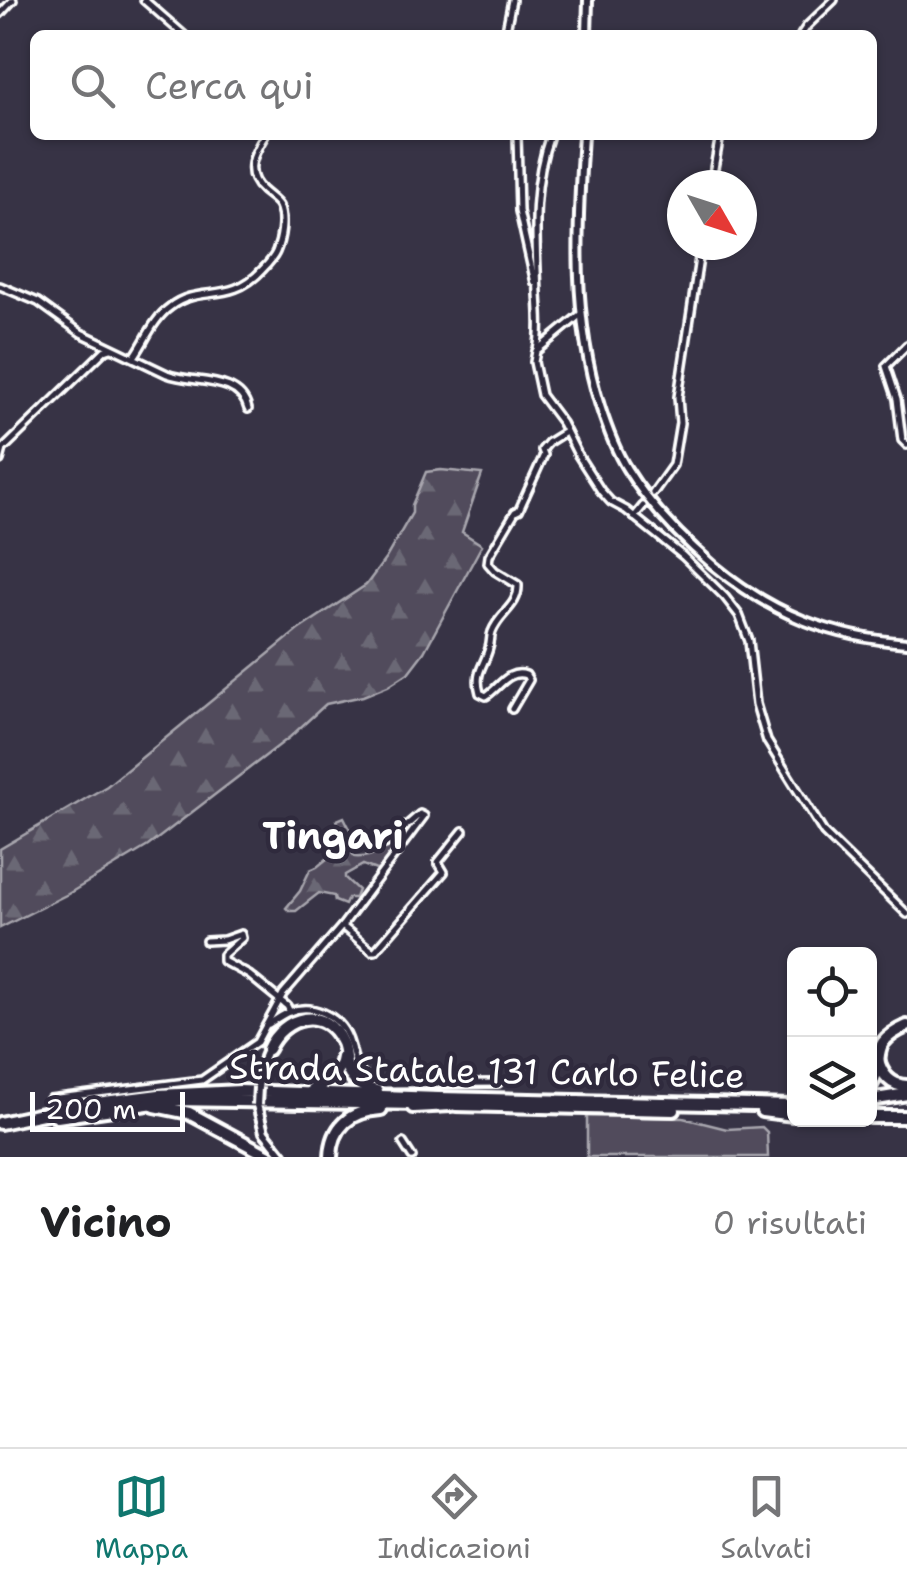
<!DOCTYPE html>
<html lang="it">
<style>
:root{--surface:#fff;--page:#f6f6f6;--text:#202124;--muted:#757577;--line:#e0e0e0;--accent:#0f766e}
body{margin:0;font-family:"Shantell Sans",sans-serif;background:var(--page);color:var(--text)}
.controls{position:absolute;right:30px;bottom:30px;display:grid;overflow:hidden;border-radius:15px;box-shadow:0 2px 8px #0004}
.controls button{width:90px;height:90px;display:grid;place-items:center;padding:0;border:0;border-bottom:2px solid var(--line);background:var(--surface);color:var(--text);font:50px sans-serif}
.compass{position:absolute;left:667px;top:170px;width:90px;height:90px;border-radius:50%;background:var(--surface);box-shadow:0 2px 8px #0004;rotate:129deg}
.scale{position:absolute;left:30px;bottom:25px;width:155px;box-sizing:border-box;padding-left:10px;border:5px solid #fff;border-top:0;font-size:28px;line-height:35px;white-space:nowrap;color:#fff;-webkit-text-stroke:8px #2f2a3d;paint-order:stroke}
.list{margin:0;padding:0;list-style:none}
h2{display:flex;justify-content:space-between;align-items:center;height:130px;margin:0;padding:0 40px;font-size:42px}
h2 small{font-size:32px;font-weight:400;color:var(--muted)}
.icon{flex:none;width:55px;height:55px;fill:none;stroke:currentColor;stroke-width:2;stroke-linecap:round;stroke-linejoin:round}
.map{position:relative;flex:none;width:907px;height:1157px;overflow:hidden}
.search{position:absolute;background:var(--surface);box-shadow:0 2px 8px #0004;left:30px;right:30px;top:30px;height:110px;display:flex;align-items:center;gap:25px;box-sizing:border-box;padding:0 35px;border-radius:15px;color:var(--muted);font-size:38px}
.sheet{height:290px;background:var(--surface)}
nav{display:flex;justify-content:space-around;align-items:center;box-sizing:border-box;height:140px;border-top:2px solid var(--line);background:var(--surface);font-size:28px;color:var(--muted)}
nav a{display:grid;justify-items:center;gap:5px}
nav .on{color:var(--accent)}
.map>svg:first-child{display:block}
.forest{fill:url(#forest-firs);stroke:#a8a6ae;stroke-width:2.5}
.park{fill:#514c5c;stroke:#a8a6ae;stroke-width:2.5}
.lines{fill:none;stroke-linecap:round;stroke-linejoin:round}
.street-casing{stroke:#fff;stroke-width:12}
.secondary-casing{stroke:#fff;stroke-width:14}
.highway-casing{stroke:#fff;stroke-width:18}
.street{stroke:#2f2a3d;stroke-width:5}
.secondary{stroke:#2f2a3d;stroke-width:6}
.highway{stroke:#2f2a3d;stroke-width:10}
.secondary-bridge-casing{stroke:#fff;stroke-width:14;stroke-linecap:butt}
.secondary-bridge{stroke:#2f2a3d;stroke-width:6}
.labels{text-anchor:middle;stroke-width:9;stroke-linejoin:round;paint-order:stroke}
.street-label{font-size:35px;fill:#fff;stroke:#2f2a3d}
.neighbourhood-label{font-size:38px;font-weight:bold;fill:#fff;stroke:#2f2a3d}
</style>
<div class="map">
<svg width="907" height="1157" viewBox="0 0 907 1157">
<defs>
<pattern id="forest-firs" width="22" height="20" patternUnits="userSpaceOnUse" patternTransform="scale(2.5)"><rect width="22" height="20" fill="#514c5c"/><path d="M5 1l3.5 6h-7zM16 11l3.5 6h-7z" fill="#6b6774"/></pattern>
</defs>
<rect width="100%" height="100%" fill="#373345"/>
<filter id="ink" filterUnits="userSpaceOnUse"><feTurbulence type="fractalNoise" baseFrequency=".01" numOctaves="2"/><feDisplacementMap in="SourceGraphic" scale="20" xChannelSelector="R" yChannelSelector="G"/><feConvolveMatrix kernelMatrix="1 2 1 2 8 2 1 2 1" color-interpolation-filters="sRGB"/></filter>
<g filter="url(#ink)">
<g class="forest">
<polygon points="441,470 482,474 462,532 482,545 424,652 408,673 388,686 363,696 326,704 290,737 148,846 68,894 0,928 0,849 107,786 298,630 366,585 386,558 412,513 412,505 426,472"/>
<path d="M344,817L352,833L346,839L350,847L348,848L355,857C379,859 398,838 415,824L383,869L376,870L363,865L345,875V878L358,890L355,898H348L345,905L335,901L334,896L319,893L296,911H289L286,908L300,891L310,870L317,867L338,850L337,844L329,838L326,832L330,829L339,830L337,820Z"/>
</g>
<polygon class="park" points="587,1116 683,1118 727,1129 762,1127 767,1132 768,1157 587,1157"/>
<g class="lines">
<g class="street-casing">
<g id="street">
<polyline points="144,0 184,35"/>
<polyline points="0,14 13,0"/>
<polyline points="505,35 512,0"/>
<polyline points="801,35 807,26 834,0"/>
<polyline points="517,135 519,211 535,283"/>
<polyline points="711,185 720,135"/>
<path d="M0,286L38,302L81,333L167,374C192,384 240,375 248,409"/>
<polyline points="581,314 536,351 534,362 541,395 562,423 578,455 601,491 611,502 626,510 683,556 725,597 739,615 749,641 756,704 767,741 824,833 907,914"/>
<polyline points="907,345 886,366 897,399 902,440 907,445"/>
<path d="M537,350C541,332 539,312 538,294C536,240 531,187 550,135"/>
<path d="M134,357C145,342 153,319 170,307C199,284 230,305 262,270C267,265 273,259 276,252C281,240 285,219 279,206C276,200 267,195 262,190C243,173 254,153 265,135"/>
<polyline points="0,460 3,449 105,350 111,348"/>
<polyline points="653,493 673,465 680,423 678,397 701,245"/>
<polyline points="634,517 643,506"/>
<path d="M512,709L529,680L526,675C508,669 500,687 486,696L480,693C474,672 484,667 489,648C491,643 490,637 492,632C499,613 519,606 518,585L495,571L488,563L489,556L515,512L519,510L544,455L542,450L549,442L565,432"/>
<polyline points="342,926 372,951 375,951 444,872 438,862 463,831"/>
<polyline points="206,941 224,940 241,934 242,938 223,955 223,961 249,975 287,1006 290,1012"/>
<path d="M269,1024C275,1020 282,1015 289,1012C312,1003 339,1015 348,1038C353,1050 353,1065 363,1075C369,1080 377,1082 385,1084L498,1083"/>
<polyline points="50,1099 202,1080 257,1042 283,994 342,926 424,816 420,814 385,844"/>
<polyline points="403,1143 412,1157"/>
</g>
</g>
<g class="secondary-casing">
<g id="secondary">
<polyline points="587,35 588,0"/>
<path d="M583,135C577,227 572,317 600,406C607,428 615,450 627,469C650,506 680,537 713,565C772,614 830,637 907,643"/>
<polyline points="258,1087 264,1057 267,1050"/>
<polyline points="257,1105 264,1132 284,1157"/>
</g>
</g>
<g class="highway-casing">
<g id="highway">
<path d="M268,1049C283,1016 325,1004 342,1043C346,1053 344,1066 350,1075C356,1084 367,1089 377,1091"/>
<path d="M878,1059C881,1074 891,1086 907,1086"/>
<path d="M870,1087C888,1058 864,1045 907,1026"/>
<path d="M312,1089C327,1084 340,1073 342,1057"/>
<polyline points="870,1100 907,1094"/>
<polyline points="456,1105 674,1110"/>
<polyline points="155,1106 189,1113 271,1157"/>
<polyline points="413,1107 451,1105"/>
<polyline points="762,1111 794,1115"/>
<polyline points="57,1117 175,1100 419,1104"/>
<polyline points="870,1117 907,1117"/>
<polyline points="0,1123 89,1104 159,1095 240,1091 438,1098 794,1106"/>
<path d="M331,1157C332,1126 350,1111 381,1109"/>
</g>
</g>
<use href="#street" class="street"/>
<use href="#secondary" class="secondary"/>
<use href="#highway" class="highway"/>
<g class="secondary-bridge-casing">
<polyline id="secondary-bridge" points="257,1105 258,1087"/>
</g>
<use href="#secondary-bridge" class="secondary-bridge"/>
</g>
</g>
<g class="labels">
<g class="street-label">
<text transform="translate(487 1071) rotate(1)" y="12">Strada Statale 131 Carlo Felice</text>
</g>
<g class="neighbourhood-label">
<text x="333" y="849">Tingari</text>
</g>
</g>
</svg>
<div class="controls">
<button><svg class="icon" aria-label="locate" viewBox="0 0 24 24"><circle cx="12" cy="12" r="6"/><path d="M12 2v4M12 18v4M2 12h4M18 12h4"/></svg></button>
<button><svg class="icon" aria-label="layers" viewBox="0 0 24 24"><path d="M12 4l9 5-9 5-9-5zM3 14l9 5 9-5"/></svg></button>
</div>
<svg class="compass" viewBox="-18 -18 36 36"><path d="M0-13l5 13h-10z" fill="#e53935"/><path d="M0 13l5-13h-10z" fill="#757577"/></svg>
<div class="scale">200 m</div>
<div class="search"><svg class="icon" aria-label="search" viewBox="0 0 24 24"><circle cx="10" cy="10" r="6"/><path d="M15 15l6 6"/></svg>Cerca qui</div>
</div>
<section class="sheet">
<h2>Vicino<small>0 risultati</small></h2>
<ul class="list">
</ul>
</section>
<nav>
<a class="on"><svg class="icon" aria-label="map" viewBox="0 0 24 24"><path d="M3 6l6-2 6 2 6-2v14l-6 2-6-2-6 2zM9 4v14M15 6v14"/></svg>Mappa</a>
<a><svg class="icon" aria-label="directions" viewBox="0 0 24 24"><path d="M12 3l9 9-9 9-9-9zM9 14v-3h6M13 9l2 2-2 2"/></svg>Indicazioni</a>
<a><svg class="icon" aria-label="saved" viewBox="0 0 24 24"><path d="M7 4h10v16l-5-4-5 4z"/></svg>Salvati</a>
</nav>
